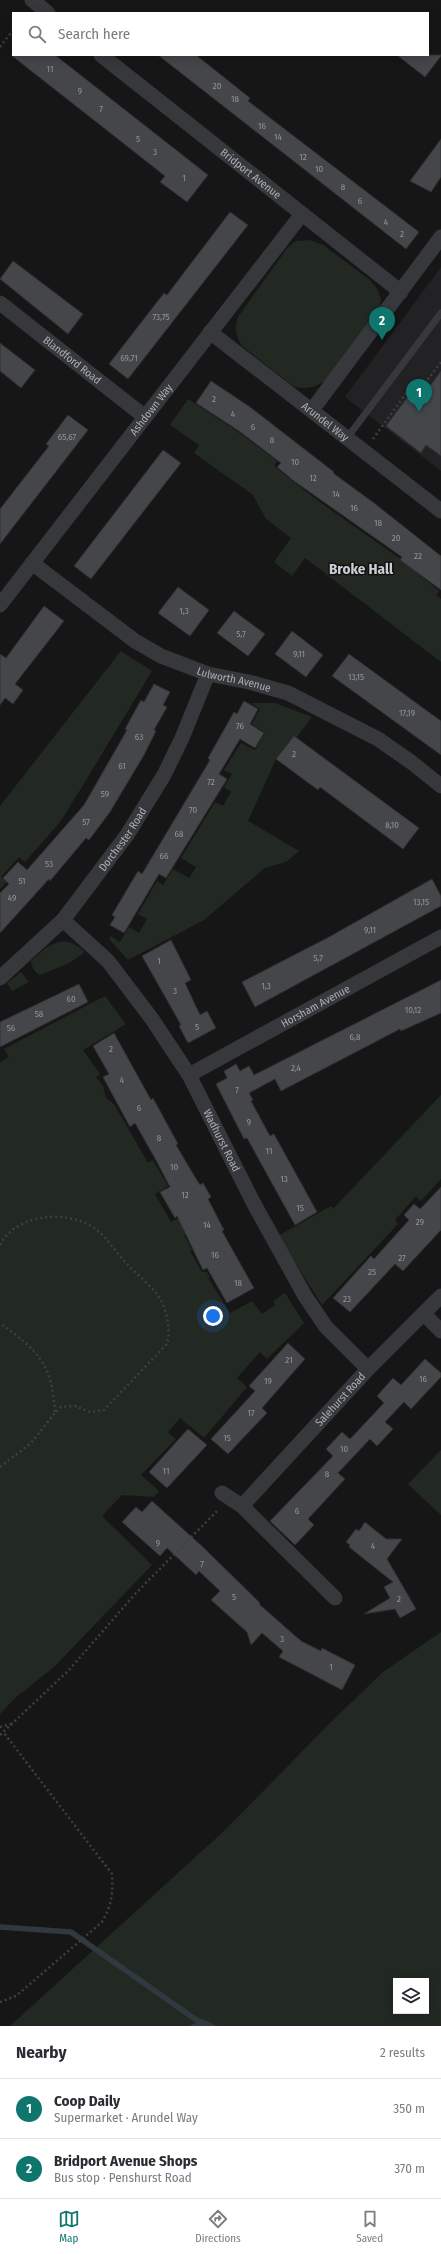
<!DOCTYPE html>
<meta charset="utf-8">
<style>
:root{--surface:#fff;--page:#f7f7f7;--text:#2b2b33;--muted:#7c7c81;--line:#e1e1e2;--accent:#0f766e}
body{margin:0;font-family:"Fira Sans Condensed",sans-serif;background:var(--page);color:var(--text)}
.controls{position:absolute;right:12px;bottom:12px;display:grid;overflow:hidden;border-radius:0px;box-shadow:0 2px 10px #0003}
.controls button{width:36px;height:36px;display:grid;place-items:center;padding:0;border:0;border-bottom:1px solid var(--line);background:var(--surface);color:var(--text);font:20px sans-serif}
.you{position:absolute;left:213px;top:1316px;width:14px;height:14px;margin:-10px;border:3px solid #fff;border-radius:50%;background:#1a73e8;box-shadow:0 0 0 6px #1a73e833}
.badge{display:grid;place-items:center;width:26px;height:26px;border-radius:50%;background:var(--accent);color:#fff;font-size:13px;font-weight:700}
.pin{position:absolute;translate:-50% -33px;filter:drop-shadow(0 1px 2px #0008)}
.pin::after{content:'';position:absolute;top:21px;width:14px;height:12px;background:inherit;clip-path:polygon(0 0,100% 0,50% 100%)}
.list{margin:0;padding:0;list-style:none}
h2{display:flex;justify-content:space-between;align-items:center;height:52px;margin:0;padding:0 16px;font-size:17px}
h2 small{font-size:13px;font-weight:400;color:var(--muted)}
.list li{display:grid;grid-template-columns:26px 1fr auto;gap:12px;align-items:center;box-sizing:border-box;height:60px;padding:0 16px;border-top:1px solid var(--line)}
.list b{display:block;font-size:15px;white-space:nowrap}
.list p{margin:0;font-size:13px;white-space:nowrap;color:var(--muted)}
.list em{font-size:13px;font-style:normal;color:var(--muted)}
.icon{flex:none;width:22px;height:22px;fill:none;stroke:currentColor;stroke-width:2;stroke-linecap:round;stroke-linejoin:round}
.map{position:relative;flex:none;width:441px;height:2026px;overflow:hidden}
.search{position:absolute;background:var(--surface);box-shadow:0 2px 10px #0003;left:12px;right:12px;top:12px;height:44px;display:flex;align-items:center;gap:10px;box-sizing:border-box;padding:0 14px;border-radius:0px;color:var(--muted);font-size:15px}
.sheet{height:172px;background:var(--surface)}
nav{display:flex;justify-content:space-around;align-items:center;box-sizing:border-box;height:56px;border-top:1px solid var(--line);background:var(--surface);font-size:11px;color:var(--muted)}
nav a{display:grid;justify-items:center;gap:2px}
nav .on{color:var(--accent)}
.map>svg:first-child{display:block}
.built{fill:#222224}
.green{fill:#222923;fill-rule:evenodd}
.water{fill:#30393f}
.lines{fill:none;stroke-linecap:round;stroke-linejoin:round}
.stream{stroke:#30393f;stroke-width:5.5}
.building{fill:#45464a;stroke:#303033}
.path{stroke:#3d3f43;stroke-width:2.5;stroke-dasharray:2 3;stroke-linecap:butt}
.service{stroke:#37383c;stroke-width:7}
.minor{stroke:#37383c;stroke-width:15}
.labels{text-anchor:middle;stroke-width:3;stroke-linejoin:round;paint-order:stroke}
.number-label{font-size:9px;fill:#90949b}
.street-label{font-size:11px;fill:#a9aeb6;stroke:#111112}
.district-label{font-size:15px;font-weight:bold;fill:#cacdd2;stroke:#111112}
</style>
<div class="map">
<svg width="441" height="2026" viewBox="0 0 441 2026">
<rect width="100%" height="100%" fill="#161617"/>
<polygon class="built" points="441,267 441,471 345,397"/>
<g class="green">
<path d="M310,240L323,245L370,280L378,290L381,300L379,311L325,381C314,388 305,390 293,386L242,346C236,336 234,328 238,317L288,247L296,241Z"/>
<polygon points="188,399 237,431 277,461 274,466 317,500 399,558 439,591 436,595 441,599 441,662 305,558 292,576 274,562 291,538 266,519 253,495 194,453 199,445 170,425"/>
<polygon points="121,651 152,671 77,795 60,822 25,862 19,857 1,877 7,882 0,889 0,806"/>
<polygon points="251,703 275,703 312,717 296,738 294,736 276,759 248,821 299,851 286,862 265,868 204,920 128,960 109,939 111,936 120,942 129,927 139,933 147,919 138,914 157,881 163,885 173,869 189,878 196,867 181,858 215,802 223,806 231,792 224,787 232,774 224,770 241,743 255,750 265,733 252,724 260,709"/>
<path d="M58,942C69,940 75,944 84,951L83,954L69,963L40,975C34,972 32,967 31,961L47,947Z"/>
<polygon points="21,972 29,982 12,991 7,983"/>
<polygon points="105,996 126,1024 83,1050 100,1074 96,1077 103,1086 106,1098 114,1104 148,1163 153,1160 168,1186 155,1194 171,1222 179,1218 187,1234 184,1235 192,1250 190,1251 202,1272 206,1271 210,1277 208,1278 230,1313 252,1301 262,1314 275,1305 273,1301 285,1293 304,1323 267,1359 260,1352 237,1378 247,1387 204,1438 180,1418 168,1432 176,1439 141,1475 159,1491 154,1497 122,1495 102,1516 152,1565 54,1667 15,1698 0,1714 0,1062 9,1057 4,1049"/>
<polygon points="441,1095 441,1179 421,1201 416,1196 395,1220 398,1224 322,1305 278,1236 331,1206 333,1209"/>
<polygon points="441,1450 441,1515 408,1484"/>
<path d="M441,1632V2026H10L224,1831L333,1720L383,1672ZM396,1981H426V2011H396Z"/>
</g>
<polygon class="water" points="188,2017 203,2019 217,2026 189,2026 198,2022"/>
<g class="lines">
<polyline class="stream" points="0,1927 71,1932 205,2026"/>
</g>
<g class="building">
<polygon points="11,55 55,55 208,175 187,202 160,182 165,176"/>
<polygon points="158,55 196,55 250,98 248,101 419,232 406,249"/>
<polygon points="397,55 441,55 441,56 425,77"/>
<polygon points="441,139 441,177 431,192 410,181"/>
<polygon points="230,212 248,225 128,379 109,364 164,293 167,295"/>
<polygon points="13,261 83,314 68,334 0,279"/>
<polygon points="0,343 35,370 21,388 0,371"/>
<polygon points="441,371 441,456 426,445 421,453 386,426 412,391 421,398"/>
<polygon points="211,381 250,407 334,472 333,473 374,503 441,556 441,590 400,560 402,557 294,481 277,467 281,463 239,431 196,403"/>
<polygon points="68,415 88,430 0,544 0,509 49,446 46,444"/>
<polygon points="163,450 181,463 91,579 74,566"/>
<polygon points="178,587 209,610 190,636 158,613"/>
<polygon points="44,606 64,621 15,684 23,690 13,704 5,698 0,705 0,654 6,658"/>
<polygon points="234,611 265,634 248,656 217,633"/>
<polygon points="292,631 323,655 306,677 275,654"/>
<polygon points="349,654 441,721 441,755 332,676"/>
<polygon points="154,684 170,692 163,705 167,707 154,730 156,731 144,755 110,812 89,840 86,838 50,881 49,879 0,933 0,893 9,884 3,878 18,862 27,870 84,805 127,730 125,729 141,700 144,702"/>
<polygon points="244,701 258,709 250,724 264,733 255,748 240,739 219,774 227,779 166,878 159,874 124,933 110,925 115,917 112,915 138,871 142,874 210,760 208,758 234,712 237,714"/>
<polygon points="294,736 419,828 403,849 320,787 318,790 276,759"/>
<polygon points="432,879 441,896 441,906 255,1007 242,982 329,937"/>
<polygon points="171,940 191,980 185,983 200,1015 207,1011 216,1028 188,1043 179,1026 181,1025 142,956"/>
<polygon points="441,980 441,1013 401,1031 400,1029 281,1091 275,1079 249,1093 253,1100 251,1101 270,1136 274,1134 317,1212 295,1225 247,1138 244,1139 216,1084 227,1078 224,1071 236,1064 240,1071 249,1066 254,1075"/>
<polygon points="79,984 88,1002 0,1047 0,1022"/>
<polygon points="114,1033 151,1100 153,1098 178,1144 176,1145 195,1177 200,1185 203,1183 211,1197 208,1199 224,1230 222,1231 254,1288 227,1303 207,1268 203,1270 177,1216 175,1218 160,1192 170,1187 157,1162 135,1123 130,1127 103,1077 109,1074 93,1046"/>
<polygon points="441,1187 441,1230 403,1271 395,1264 350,1312 333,1298 371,1256 374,1259 409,1220 404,1215 414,1204 420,1209"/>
<polygon points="288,1343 305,1359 262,1408 267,1413 228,1454 211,1439 255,1391 249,1386"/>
<polygon points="425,1359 441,1373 441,1377 411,1409 404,1402 385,1422 393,1429 377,1446 370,1439 338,1473 345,1479 308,1519 314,1525 295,1545 270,1521 333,1456 326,1449 342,1432 350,1439 384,1403 377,1396 393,1378 401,1385"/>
<polygon points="188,1429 207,1445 167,1488 149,1472"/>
<polygon points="152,1501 204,1548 260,1603 259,1604 301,1641 321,1651 322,1648 355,1665 342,1690 279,1657 283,1651 262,1633 251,1645 247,1632 211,1600 220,1591 199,1571 196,1575 167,1548 160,1556 122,1522 136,1507 142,1512"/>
<polygon points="365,1522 386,1539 402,1539 387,1559 416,1609 400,1618 395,1609 364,1614 390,1598 384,1587 393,1582 349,1547 350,1545 346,1542 356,1529 359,1531"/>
</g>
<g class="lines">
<g class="path">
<polyline points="0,47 13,30"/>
<polyline points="373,439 412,385 419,391 441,362"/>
<path d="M0,1245C15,1215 62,1210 89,1225C106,1234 114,1251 127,1264C137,1275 151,1285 159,1297C167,1310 171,1330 167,1344L104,1410L90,1412L75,1406L61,1407L55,1413C52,1363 39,1352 0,1323"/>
<polyline points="0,1467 31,1443 55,1413"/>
<polyline points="0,1727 12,1724"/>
<polyline points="0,1735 69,1670 136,1593 218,1510"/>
<path d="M0,2002L16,1996L102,1922C112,1904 113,1895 112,1874L4,1733"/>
</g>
<polyline class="service" points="347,438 441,313"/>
<g class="minor">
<polyline points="32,0 48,13"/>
<path id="s1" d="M101,55L401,292"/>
<path id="s2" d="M0,303L145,417"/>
<path id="s3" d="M210,332L441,511"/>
<polyline points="312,410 441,237"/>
<path id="s4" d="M32,563L135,641L161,656L208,674L249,682L288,693L378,739L411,762L441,786"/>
<path id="s5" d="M0,605L302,214"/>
<path id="s6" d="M63,920L108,961L152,1019L189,1075L254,1204L305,1296L326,1327L368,1369"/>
<path id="s7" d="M0,978L63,920L127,835L164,775L182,738L208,674"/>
<path id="s8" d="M189,1075L441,937"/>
<polyline points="424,1314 441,1331"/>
<polyline points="222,1493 242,1506 335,1598"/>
<path id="s9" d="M242,1506L368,1369L441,1296"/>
</g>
</g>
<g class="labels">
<g class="number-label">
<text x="50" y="72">11</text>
<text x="217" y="89">20</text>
<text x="80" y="94">9</text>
<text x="235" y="102">18</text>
<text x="101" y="112">7</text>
<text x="262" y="129">16</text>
<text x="278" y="140">14</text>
<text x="138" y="142">5</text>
<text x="155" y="155">3</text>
<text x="303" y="160">12</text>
<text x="319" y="172">10</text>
<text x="184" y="181">1</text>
<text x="343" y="190">8</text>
<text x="360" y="204">6</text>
<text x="386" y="225">4</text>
<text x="402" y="237">2</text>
<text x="161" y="320">73,75</text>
<text x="129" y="361">69,71</text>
<text x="214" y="402">2</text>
<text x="233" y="417">4</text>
<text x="253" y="430">6</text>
<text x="67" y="440">65,67</text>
<text x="272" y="443">8</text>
<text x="295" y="465">10</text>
<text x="313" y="481">12</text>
<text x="336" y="497">14</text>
<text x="354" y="511">16</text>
<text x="378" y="526">18</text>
<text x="396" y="541">20</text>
<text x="418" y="559">22</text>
<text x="184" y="614">1,3</text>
<text x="241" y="637">5,7</text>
<text x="299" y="657">9,11</text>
<text x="356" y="680">13,15</text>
<text x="407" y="716">17,19</text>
<text x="240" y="729">76</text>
<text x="139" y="740">63</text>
<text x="294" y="757">2</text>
<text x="122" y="769">61</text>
<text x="211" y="785">72</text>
<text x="105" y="797">59</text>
<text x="193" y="813">70</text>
<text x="86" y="825">57</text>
<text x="392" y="828">8,10</text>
<text x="179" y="837">68</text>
<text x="164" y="859">66</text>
<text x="49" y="867">53</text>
<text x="22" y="884">51</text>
<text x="12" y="901">49</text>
<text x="421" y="905">13,15</text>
<text x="370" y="933">9,11</text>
<text x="318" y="961">5,7</text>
<text x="159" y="964">1</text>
<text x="266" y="989">1,3</text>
<text x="175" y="994">3</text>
<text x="71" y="1002">60</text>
<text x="413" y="1013">10,12</text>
<text x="39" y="1017">58</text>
<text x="197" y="1030">5</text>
<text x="11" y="1031">56</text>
<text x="355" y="1040">6,8</text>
<text x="111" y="1052">2</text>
<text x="296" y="1071">2,4</text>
<text x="122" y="1083">4</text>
<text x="237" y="1093">7</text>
<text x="139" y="1111">6</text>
<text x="249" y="1125">9</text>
<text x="159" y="1141">8</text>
<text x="269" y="1154">11</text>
<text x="174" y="1170">10</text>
<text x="284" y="1182">13</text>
<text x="185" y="1198">12</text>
<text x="300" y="1211">15</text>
<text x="420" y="1225">29</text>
<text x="207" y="1228">14</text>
<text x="215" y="1258">16</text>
<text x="402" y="1261">27</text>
<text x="372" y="1275">25</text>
<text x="238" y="1286">18</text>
<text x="347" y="1302">23</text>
<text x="289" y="1363">21</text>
<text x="423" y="1382">16</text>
<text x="268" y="1384">19</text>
<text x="251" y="1416">17</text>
<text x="227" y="1441">15</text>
<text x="344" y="1452">10</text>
<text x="166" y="1474">11</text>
<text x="327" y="1477">8</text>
<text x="297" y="1514">6</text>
<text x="158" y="1546">9</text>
<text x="373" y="1549">4</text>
<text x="202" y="1567">7</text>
<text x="234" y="1600">5</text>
<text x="399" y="1602">2</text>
<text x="282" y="1642">3</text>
<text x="331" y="1670">1</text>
</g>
<g class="street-label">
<text dy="4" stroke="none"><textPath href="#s1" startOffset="191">Bridport Avenue</textPath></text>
<text dy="4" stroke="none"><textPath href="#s2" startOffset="92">Blandford Road</textPath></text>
<text dy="4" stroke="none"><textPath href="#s5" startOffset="247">Ashdown Way</textPath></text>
<text dy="4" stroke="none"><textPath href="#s3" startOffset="146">Arundel Way</textPath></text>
<text dy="4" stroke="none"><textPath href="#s4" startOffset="236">Lulworth Avenue</textPath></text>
<text dy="4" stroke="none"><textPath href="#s7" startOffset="186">Dorchester Road</textPath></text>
<text dy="4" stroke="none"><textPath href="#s8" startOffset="144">Horsham Avenue</textPath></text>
<text dy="4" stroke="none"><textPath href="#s6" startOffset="274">Wadhurst Road</textPath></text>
<text dy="4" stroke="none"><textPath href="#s9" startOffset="145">Salehurst Road</textPath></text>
</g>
<g class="district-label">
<text x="361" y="574">Broke Hall</text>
</g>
</g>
</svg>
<div class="controls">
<button><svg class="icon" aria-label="layers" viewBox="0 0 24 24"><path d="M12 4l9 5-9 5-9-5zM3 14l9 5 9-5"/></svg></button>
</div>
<div class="you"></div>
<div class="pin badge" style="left:419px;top:412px">1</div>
<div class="pin badge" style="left:382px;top:340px">2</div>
<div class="search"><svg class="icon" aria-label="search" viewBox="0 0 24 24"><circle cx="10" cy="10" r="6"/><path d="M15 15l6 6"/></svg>Search here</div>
</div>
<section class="sheet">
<h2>Nearby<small>2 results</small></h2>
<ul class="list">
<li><span class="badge">1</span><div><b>Coop Daily</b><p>Supermarket · Arundel Way</p></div><em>350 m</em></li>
<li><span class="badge">2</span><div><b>Bridport Avenue Shops</b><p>Bus stop · Penshurst Road</p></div><em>370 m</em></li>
</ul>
</section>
<nav>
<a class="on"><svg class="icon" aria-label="map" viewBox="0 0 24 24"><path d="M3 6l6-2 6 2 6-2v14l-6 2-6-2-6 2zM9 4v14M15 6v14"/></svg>Map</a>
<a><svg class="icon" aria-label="directions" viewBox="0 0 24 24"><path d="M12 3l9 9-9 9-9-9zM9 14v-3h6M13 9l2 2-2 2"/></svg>Directions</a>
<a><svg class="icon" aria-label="saved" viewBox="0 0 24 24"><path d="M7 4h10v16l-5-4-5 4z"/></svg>Saved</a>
</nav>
